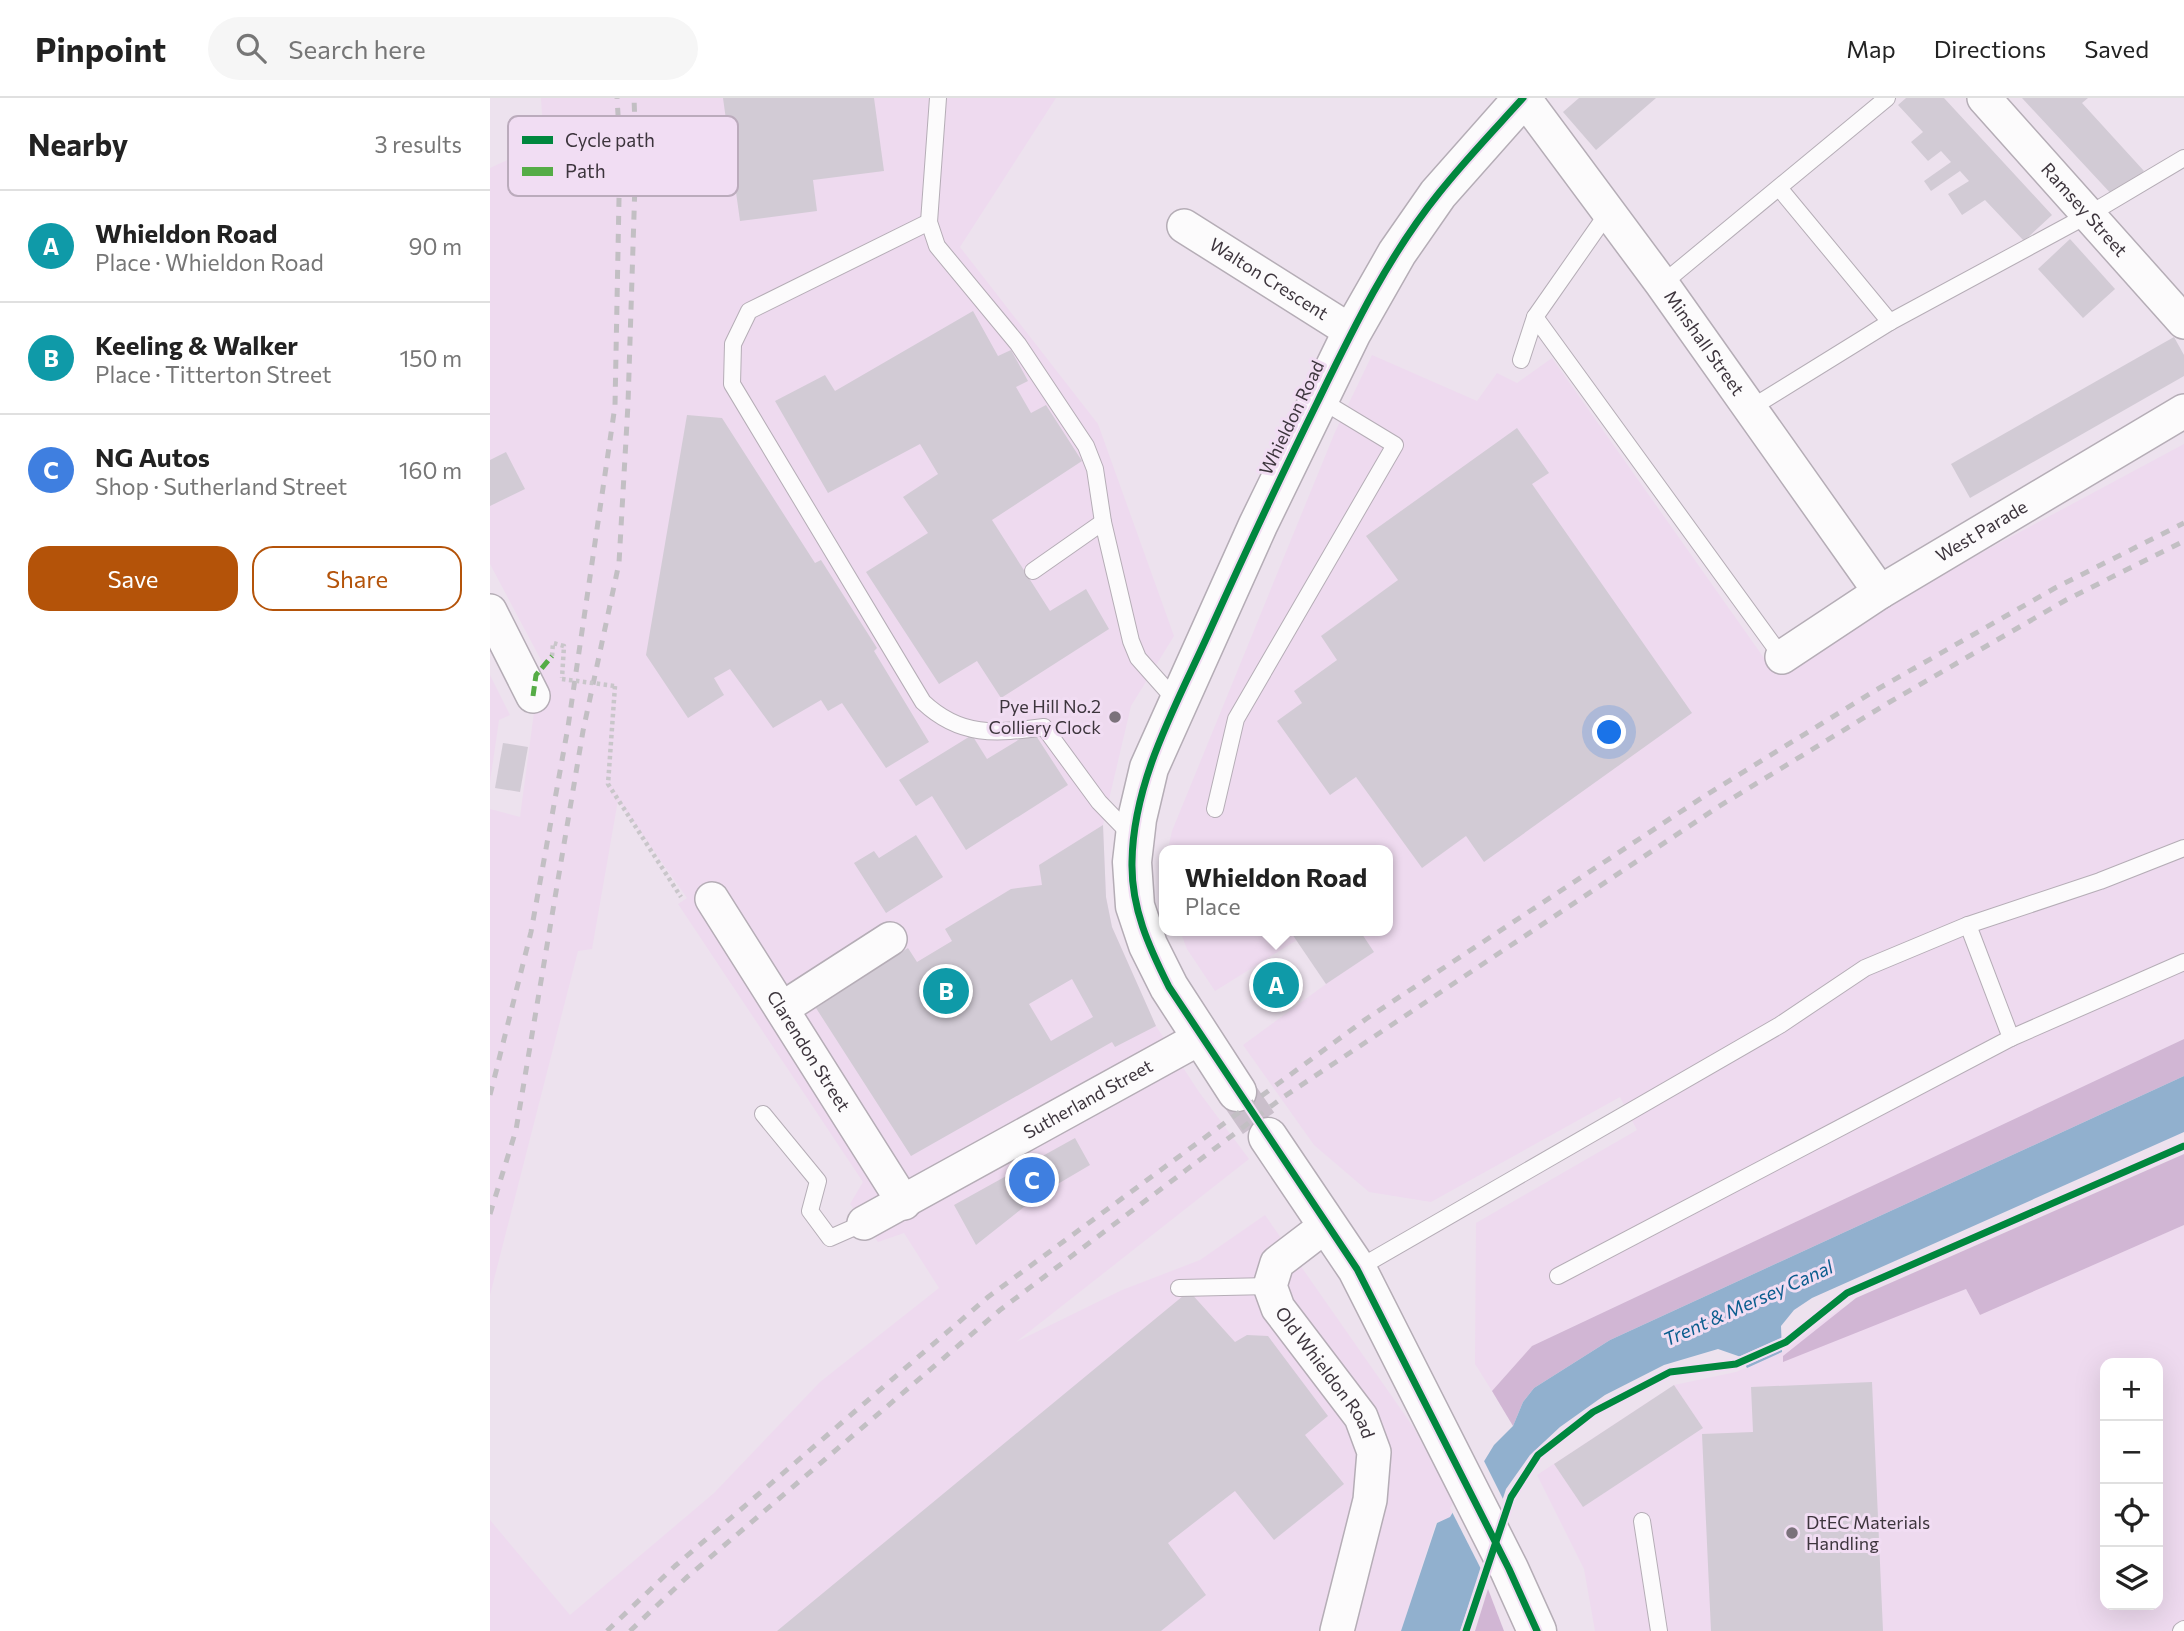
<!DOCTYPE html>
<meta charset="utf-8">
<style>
:root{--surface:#fff;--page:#f6f6f6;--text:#222;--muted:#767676;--line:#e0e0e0;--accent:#b45309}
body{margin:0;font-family:Commissioner,sans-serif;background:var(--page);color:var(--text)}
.controls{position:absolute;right:21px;bottom:21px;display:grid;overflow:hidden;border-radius:14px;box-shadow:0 7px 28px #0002}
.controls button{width:63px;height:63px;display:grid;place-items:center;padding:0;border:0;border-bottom:2px solid var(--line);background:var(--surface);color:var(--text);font:35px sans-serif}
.you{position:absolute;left:1120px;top:635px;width:24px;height:24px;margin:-18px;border:5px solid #fff;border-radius:50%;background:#1a73e8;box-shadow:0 0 0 10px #1a73e833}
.badge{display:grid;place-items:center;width:46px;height:46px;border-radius:50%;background:var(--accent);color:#fff;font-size:23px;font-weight:700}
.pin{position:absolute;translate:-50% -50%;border:4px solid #fff;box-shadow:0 2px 7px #0006}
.popup{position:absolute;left:669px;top:747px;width:234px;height:91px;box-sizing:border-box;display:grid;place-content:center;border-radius:14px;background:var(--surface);filter:drop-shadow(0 2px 5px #0005);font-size:23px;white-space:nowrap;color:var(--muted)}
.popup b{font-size:26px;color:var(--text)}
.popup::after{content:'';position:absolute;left:50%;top:100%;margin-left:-14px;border:14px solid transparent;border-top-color:var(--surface)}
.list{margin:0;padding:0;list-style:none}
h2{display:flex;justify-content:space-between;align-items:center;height:91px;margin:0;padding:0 28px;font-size:30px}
h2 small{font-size:23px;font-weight:400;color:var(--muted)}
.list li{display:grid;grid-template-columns:46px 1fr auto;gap:21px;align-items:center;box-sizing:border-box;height:112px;padding:0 28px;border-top:2px solid var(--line)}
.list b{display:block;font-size:26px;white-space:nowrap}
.list p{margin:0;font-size:23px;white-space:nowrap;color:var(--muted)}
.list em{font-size:23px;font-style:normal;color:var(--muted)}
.actions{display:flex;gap:14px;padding:21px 28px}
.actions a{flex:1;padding:16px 0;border:2px solid var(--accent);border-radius:21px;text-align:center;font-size:24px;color:var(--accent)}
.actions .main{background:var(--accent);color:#fff}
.icon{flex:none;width:38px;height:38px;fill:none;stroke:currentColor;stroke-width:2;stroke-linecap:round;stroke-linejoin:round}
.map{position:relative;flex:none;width:1694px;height:1533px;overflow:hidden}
header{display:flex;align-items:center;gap:42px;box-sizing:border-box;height:98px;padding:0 35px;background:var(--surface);border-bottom:2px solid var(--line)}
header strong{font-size:33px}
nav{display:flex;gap:38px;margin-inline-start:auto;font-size:24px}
.search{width:490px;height:63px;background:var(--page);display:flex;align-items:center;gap:18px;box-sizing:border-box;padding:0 24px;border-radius:38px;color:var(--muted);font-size:26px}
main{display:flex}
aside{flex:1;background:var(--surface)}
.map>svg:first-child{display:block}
.built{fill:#eedaef;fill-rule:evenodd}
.forest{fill:#d1b6d4}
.water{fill:#91b0ce}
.pier{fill:#ede2ee}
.building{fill:#d2cbd5;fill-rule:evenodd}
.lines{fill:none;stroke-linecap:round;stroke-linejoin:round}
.secondary-tunnel{stroke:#cabfcb;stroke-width:38;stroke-dasharray:38 19;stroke-linecap:butt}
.lane-casing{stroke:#b5adb6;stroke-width:18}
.street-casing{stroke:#b5adb6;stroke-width:36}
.secondary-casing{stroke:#b5adb6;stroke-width:41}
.path{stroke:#c9c6ca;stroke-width:4.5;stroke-dasharray:3.5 3.5;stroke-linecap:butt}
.lane{stroke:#fcfbfc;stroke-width:16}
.street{stroke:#fcfbfc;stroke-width:33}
.secondary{stroke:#fcfbfc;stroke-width:38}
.rail{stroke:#c2bfc3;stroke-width:5;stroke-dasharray:9 9;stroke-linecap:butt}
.path-bridge{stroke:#c9c6ca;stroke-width:4.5;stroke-dasharray:3.5 3.5;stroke-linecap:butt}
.quiet{stroke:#55ac46;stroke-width:5;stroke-dasharray:10 5;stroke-linecap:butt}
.cycleway-casing{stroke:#f1ddf3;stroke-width:11}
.cycleway{stroke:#00873e;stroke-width:7}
.poi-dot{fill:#7b727b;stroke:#f1ddf3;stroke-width:2.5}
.labels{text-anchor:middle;stroke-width:6;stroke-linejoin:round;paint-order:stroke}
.street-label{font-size:18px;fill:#3d353d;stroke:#f1ddf3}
.poi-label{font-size:18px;fill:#3d353d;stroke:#f1ddf3;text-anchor:end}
.water-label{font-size:19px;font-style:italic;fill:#0b5d8e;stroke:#f1ddf3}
.key{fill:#f1ddf3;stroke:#bbabbc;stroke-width:2}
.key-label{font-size:19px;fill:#3d353d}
</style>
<header>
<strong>Pinpoint</strong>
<div class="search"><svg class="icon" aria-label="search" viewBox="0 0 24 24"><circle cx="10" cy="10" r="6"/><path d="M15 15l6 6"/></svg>Search here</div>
<nav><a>Map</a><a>Directions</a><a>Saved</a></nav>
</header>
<main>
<aside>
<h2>Nearby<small>3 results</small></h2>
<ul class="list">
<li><span class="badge" style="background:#0f9aa8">A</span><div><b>Whieldon Road</b><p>Place · Whieldon Road</p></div><em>90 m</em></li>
<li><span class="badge" style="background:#0f9aa8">B</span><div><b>Keeling &amp; Walker</b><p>Place · Titterton Street</p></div><em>150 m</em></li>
<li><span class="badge" style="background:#3f7fe0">C</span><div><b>NG Autos</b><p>Shop · Sutherland Street</p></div><em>160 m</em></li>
</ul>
<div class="actions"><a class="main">Save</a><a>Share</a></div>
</aside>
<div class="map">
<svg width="1694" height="1533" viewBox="0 0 1694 1533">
<rect width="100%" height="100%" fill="#ede2ee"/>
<g class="built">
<polygon points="51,0 566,0 470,149 608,326 684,538 641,608 613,727 616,799 622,829 666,928 709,994 759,1061 526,1244 632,1192 710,1162 775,1117 924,1330 965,1407 960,1419 946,1425 911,1533 0,1533 0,1422 80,1517 224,1395 330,1284 449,1190 414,1135 388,1144 360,1106 373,1084 188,806 197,800 128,702 102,851 88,853 0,1197 0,711 30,719 51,562 0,466 0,70 54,45"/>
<polygon points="882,257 987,303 1007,275 1027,285 1062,260 1286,577 1420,493 1694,346 1694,941 1042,1248 1002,1293 985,1266 986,1125 1147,1032 1130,999 941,1104 879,1094 824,1047 753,947 836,886 807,842 725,893 697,851 690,833 898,833 898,752 678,752 682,733 845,334"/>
<polygon points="0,577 20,617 9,622 0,684"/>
<path d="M1694,1127V1533H1105L1094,1471L1047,1377L1184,1287L1246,1274L1292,1254L1348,1212L1384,1195L1432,1207L1476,1191L1490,1217ZM1615,1265H1668V1507H1615Z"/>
</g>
<g class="forest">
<polygon points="1694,941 1694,978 1120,1242 1044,1290 1033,1304 1023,1328 1002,1293 1042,1248"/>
<polygon points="1694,1056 1694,1127 1490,1217 1476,1191 1293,1264 1293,1258 1366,1200"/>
<polygon points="998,1491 1014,1533 985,1533"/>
</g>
<polygon class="water" points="1694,978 1694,1034 1322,1200 1304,1212 1291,1228 1292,1254 1257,1270 1251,1259 1228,1251 1174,1267 1115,1297 1070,1329 1040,1357 1016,1391 970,1533 911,1533 947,1425 960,1419 1004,1347 1023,1328 1033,1304 1044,1290 1120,1242"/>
<g class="pier">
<polygon points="1293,1239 1295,1250 1253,1269 1246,1260"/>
<polygon points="992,1359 1015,1405 992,1473 960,1410"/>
</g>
<g class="building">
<polygon points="233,0 384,0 394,73 323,82 327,113 250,123"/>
<polygon points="1089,0 1166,0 1106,52 1073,14"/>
<polygon points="1416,0 1454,0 1562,117 1534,143 1495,102 1472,117 1458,96 1479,83 1470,73 1441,93 1434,83 1461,64 1451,53 1438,63 1421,44 1433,34 1408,7"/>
<polygon points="1532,0 1598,0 1592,5 1654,73 1625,100"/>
<polygon points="1580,141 1625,191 1593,220 1548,171"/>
<polygon points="483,213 508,258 521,252 538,283 526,289 541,315 556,307 592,363 502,422 560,513 596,491 619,531 511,600 487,563 449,586 376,474 438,435 413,399 448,376 430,346 338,395 285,303 335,277 345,293"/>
<polygon points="1684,239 1694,257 1694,278 1480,400 1461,366"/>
<polygon points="197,317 232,320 325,465 331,462 387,550 384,553 439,644 396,670 352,605 338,613 331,602 283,630 240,571 224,580 234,597 198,620 156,557"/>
<polygon points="1027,330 1059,375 1042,386 1202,615 994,764 976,738 932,770 866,679 840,697 787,623 812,605 804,593 847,562 831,538 908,482 876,438"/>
<polygon points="16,354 35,391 0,408 0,362"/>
<polygon points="543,633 578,687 476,752 442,698 426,708 409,682 482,637 497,661"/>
<polygon points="13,645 38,649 30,694 5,690"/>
<path d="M613,727L616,799L622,829L666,928L625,949L622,944L421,1058L326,910L418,850L427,864L462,843L455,831L521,791L552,787L549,767ZM582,881L603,919L561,943L539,906Z"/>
<polygon points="426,737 453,779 396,815 364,765 384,753 389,760"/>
<polygon points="800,833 870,833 884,854 836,886"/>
<polygon points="796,862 813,890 776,912 759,884"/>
<polygon points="585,1040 600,1067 549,1097 486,1147 464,1107"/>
<polygon points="699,1193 745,1244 757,1237 778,1238 838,1318 815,1337 854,1386 784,1442 745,1393 678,1445 716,1497 671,1533 287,1533"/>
<polygon points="1382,1284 1393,1533 1221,1533 1212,1336 1263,1334 1261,1289"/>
<polygon points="1184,1287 1213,1330 1093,1409 1064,1366"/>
</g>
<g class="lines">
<polyline class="secondary-tunnel" points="747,994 778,1039"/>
<g class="lane-casing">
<g id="lane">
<polyline points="448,0 439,124 447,148 528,246 596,348 605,371 613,424 641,543 648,560 688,605"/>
<polyline points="1290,91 1400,224"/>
<path d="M439,124L259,213L243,246L242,286L433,604C470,639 506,636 554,629L609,704L641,737"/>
<polyline points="1172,186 1397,0"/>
<polyline points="1045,219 1292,559"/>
<polyline points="1031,262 1045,219 1117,116"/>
<polyline points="1261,310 1400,224 1598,117 1694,60"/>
<polyline points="543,473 613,424"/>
<polyline points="725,711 746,621 905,347 829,301"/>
<polyline points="1478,827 1521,940"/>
<polyline points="273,1016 328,1083 320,1113 340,1140 374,1125"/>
<polyline points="867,1171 1290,927 1375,870 1478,827 1610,783 1694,750"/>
<polyline points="1068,1178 1521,940 1694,864"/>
<polyline points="689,1190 780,1188"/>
<polyline points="1152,1423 1169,1533"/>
<polyline points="1691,1533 1694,1531"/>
</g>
</g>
<g class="street-casing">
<g id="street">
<path id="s1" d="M1034,0L1172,186L1390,494"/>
<path id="s2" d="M1494,0L1694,224"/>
<path id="s3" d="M694,128L862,234"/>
<polyline points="0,513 43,598"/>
<path id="s4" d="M1292,559L1390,494L1694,313"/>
<path id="s5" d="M222,801L414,1105"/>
<polyline points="293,910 400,841"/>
<path id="s6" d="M374,1125L710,940"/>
<path id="s7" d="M838,1126L787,1165L780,1188L788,1210L871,1319L884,1354L880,1402L847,1533"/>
</g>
</g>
<g class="secondary-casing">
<g id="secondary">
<polyline points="747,994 679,889 658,847 645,808 642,764 647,721 659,670 768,427 862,234 907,155 948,96 1033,0"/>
<polyline points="778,1039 867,1171 1019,1471 1047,1533"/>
</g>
</g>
<g class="path">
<polyline points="62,558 63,545 74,548 72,580"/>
<polyline points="125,588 118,686 191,799"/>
</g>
<use href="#lane" class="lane"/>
<use href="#street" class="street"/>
<use href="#secondary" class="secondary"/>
<g class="rail">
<polyline points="0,997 41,834 78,629 125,308 130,49 127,0"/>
<polyline points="0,1116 26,1032 93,633 129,465 138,306 146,54 144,0"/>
<polyline points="117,1533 185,1468 498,1199 876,921 1216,697 1386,592 1565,490 1694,425"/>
<polyline points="140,1533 196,1480 510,1212 792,1000 1228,709 1398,605 1576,502 1694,443"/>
</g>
<polyline class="path-bridge" points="72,581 125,588"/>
<polyline class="quiet" points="43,598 46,577 62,558"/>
<g class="cycleway-casing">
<g id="cycleway">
<path d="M1033,0C1005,31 975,62 949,95C898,158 862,233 827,305C790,380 755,455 721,530C688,604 643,681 642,764C641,810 659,849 679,889L867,1171L1019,1471L1047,1533"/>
<polyline points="976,1533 1021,1399 1048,1357 1103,1314 1180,1274 1246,1266 1296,1244 1357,1195 1694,1048"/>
</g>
</g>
<use href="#cycleway" class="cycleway"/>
</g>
<g class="poi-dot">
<circle cx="625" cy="619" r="7"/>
<circle cx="1302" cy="1435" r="7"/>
</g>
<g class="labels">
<g class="street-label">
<text dy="6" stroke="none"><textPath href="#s2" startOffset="150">Ramsey Street</textPath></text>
<text dy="6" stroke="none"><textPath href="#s3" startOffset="100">Walton Crescent</textPath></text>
<text dy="6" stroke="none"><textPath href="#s1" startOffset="304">Minshall Street</textPath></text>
<text transform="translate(802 320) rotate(-64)" y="6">Whieldon Road</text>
<text dy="6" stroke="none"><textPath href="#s4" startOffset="236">West Parade</textPath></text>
<text dy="6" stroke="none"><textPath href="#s5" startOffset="180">Clarendon Street</textPath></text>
<text dy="6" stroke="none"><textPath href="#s6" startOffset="256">Sutherland Street</textPath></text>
<text dy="6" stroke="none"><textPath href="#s7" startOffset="192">Old Whieldon Road</textPath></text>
</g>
<g class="poi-label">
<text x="611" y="615">Pye Hill No.2<tspan x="611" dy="21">Colliery Clock</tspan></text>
<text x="1316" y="1431" text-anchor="start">DtEC Materials<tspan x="1316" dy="21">Handling</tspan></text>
</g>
<g class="water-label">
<text transform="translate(1258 1205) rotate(-24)" y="7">Trent &amp; Mersey Canal</text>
</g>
</g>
<rect x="18" y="18" width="230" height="80" rx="10" class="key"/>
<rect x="32" y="38" width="31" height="8" fill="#00873e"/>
<rect x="32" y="69" width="31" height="9" fill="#55ac46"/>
<g class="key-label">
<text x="75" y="49">Cycle path</text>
<text x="75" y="80">Path</text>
</g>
</svg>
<div class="controls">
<button>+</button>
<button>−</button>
<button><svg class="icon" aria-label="locate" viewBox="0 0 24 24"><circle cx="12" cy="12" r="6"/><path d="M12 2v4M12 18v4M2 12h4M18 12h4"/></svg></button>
<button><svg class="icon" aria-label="layers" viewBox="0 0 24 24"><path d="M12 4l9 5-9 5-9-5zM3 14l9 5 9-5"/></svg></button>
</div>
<div class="you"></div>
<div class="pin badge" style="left:786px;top:887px;background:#0f9aa8">A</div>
<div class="popup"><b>Whieldon Road</b>Place</div>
<div class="pin badge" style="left:456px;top:893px;background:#0f9aa8">B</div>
<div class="pin badge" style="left:542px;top:1082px;background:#3f7fe0">C</div>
</div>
</main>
